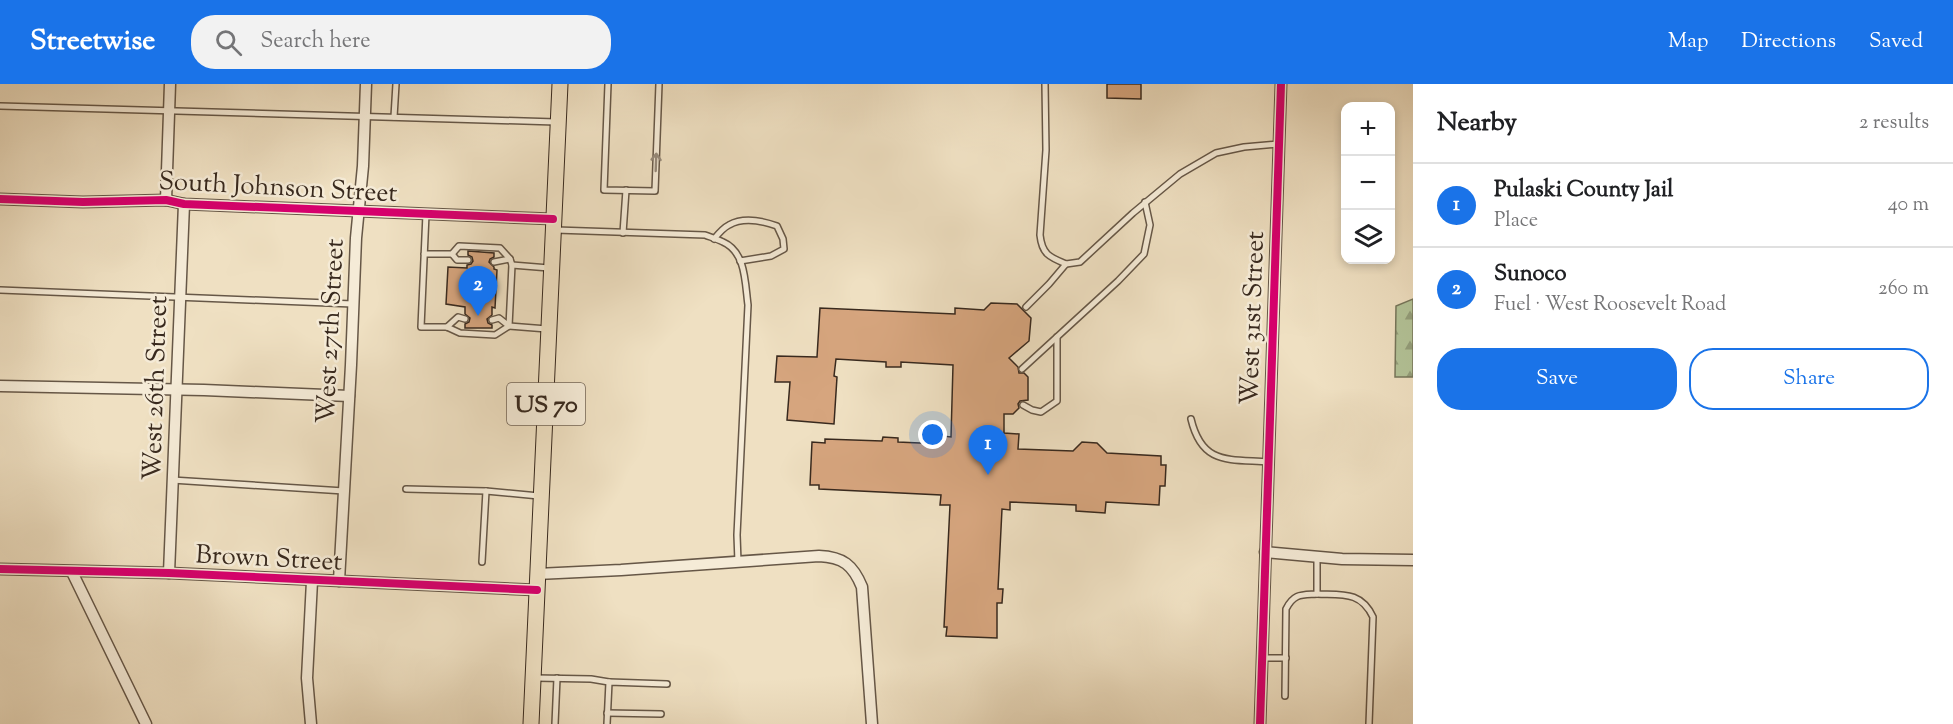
<!DOCTYPE html>
<meta charset="utf-8">
<style>
:root{--surface:#fff;--page:#f2f2f2;--text:#202124;--muted:#757577;--line:#e0e0e0;--accent:#1a73e8}
body{margin:0;font-family:"Sorts Mill Goudy",serif;background:var(--page);color:var(--text)}
.controls{position:absolute;right:18px;top:18px;display:grid;overflow:hidden;border-radius:12px;box-shadow:0 3px 9px #0003}
.controls button{width:54px;height:54px;display:grid;place-items:center;padding:0;border:0;border-bottom:2px solid var(--line);background:var(--surface);color:var(--text);font:30px sans-serif}
.you{position:absolute;left:933px;top:351px;width:21px;height:21px;margin:-15px;border:4px solid #fff;border-radius:50%;background:#1a73e8;box-shadow:0 0 0 9px #1a73e833}
.badge{display:grid;place-items:center;width:39px;height:39px;border-radius:50%;background:var(--accent);color:#fff;font-size:20px;font-weight:700}
.pin{position:absolute;translate:-50% -50px;filter:drop-shadow(0 2px 3px #0008)}
.pin::after{content:'';position:absolute;top:32px;width:21px;height:18px;background:inherit;clip-path:polygon(0 0,100% 0,50% 100%)}
.list{margin:0;padding:0;list-style:none}
h2{display:flex;justify-content:space-between;align-items:center;height:78px;margin:0;padding:0 24px;font-size:26px}
h2 small{font-size:20px;font-weight:400;color:var(--muted)}
.list li{display:grid;grid-template-columns:39px 1fr auto;gap:18px;align-items:center;box-sizing:border-box;height:84px;padding:0 24px;border-top:2px solid var(--line)}
.list b{display:block;font-size:22px;white-space:nowrap}
.list p{margin:0;font-size:20px;white-space:nowrap;color:var(--muted)}
.list em{font-size:20px;font-style:normal;color:var(--muted)}
.actions{display:flex;gap:12px;padding:18px 24px}
.actions a{flex:1;padding:14px 0;border:2px solid var(--accent);border-radius:24px;text-align:center;font-size:21px;color:var(--accent)}
.actions .main{background:var(--accent);color:#fff}
.icon{flex:none;width:33px;height:33px;fill:none;stroke:currentColor;stroke-width:2;stroke-linecap:round;stroke-linejoin:round}
.map{position:relative;flex:none;width:1413px;height:640px;overflow:hidden}
header{display:flex;align-items:center;gap:36px;box-sizing:border-box;height:84px;padding:0 30px;background:var(--accent);color:#fff}
header strong{font-size:28px}
nav{display:flex;gap:33px;margin-inline-start:auto;font-size:21px}
.search{width:420px;height:54px;background:var(--page);display:flex;align-items:center;gap:15px;box-sizing:border-box;padding:0 21px;border-radius:24px;color:var(--muted);font-size:22px}
main{display:flex}
aside{flex:1;background:var(--surface)}
.map>svg:first-child{display:block}
.forest{fill:url(#forest-firs);stroke:#76765b;stroke-width:1.5}
.building{fill:#d6a57e;stroke:#38291e;stroke-width:1.5}
.lines{fill:none;stroke-linecap:round;stroke-linejoin:round}
.service-casing{stroke:#665747;stroke-width:8}
.minor-casing{stroke:#665747;stroke-width:13}
.primary-casing{stroke:#38291e;stroke-width:17}
.service{stroke:#f5ebd7;stroke-width:5}
.minor{stroke:#f5ebd7;stroke-width:10}
.primary{stroke:#efe0c2;stroke-width:15}
.cycleway-casing{stroke:#f5ebd7;stroke-width:11}
.cycleway{stroke:#d6006c;stroke-width:8}
.oneway{stroke:#968a7a}
.labels{text-anchor:middle;stroke-width:5;stroke-linejoin:round;paint-order:stroke}
.shield{fill:#f5ebd7;stroke:#716356;stroke-width:1.5}
.shield-label{font-size:24px;font-weight:bold;fill:#38291e}
.street-label{font-size:26px;fill:#38291e;stroke:#f5ebd7}
</style>
<header>
<strong>Streetwise</strong>
<div class="search"><svg class="icon" aria-label="search" viewBox="0 0 24 24"><circle cx="10" cy="10" r="6"/><path d="M15 15l6 6"/></svg>Search here</div>
<nav><a>Map</a><a>Directions</a><a>Saved</a></nav>
</header>
<main>
<div class="map">
<svg width="1413" height="640" viewBox="0 0 1413 640">
<defs>
<pattern id="forest-firs" width="22" height="20" patternUnits="userSpaceOnUse" patternTransform="scale(1.5)"><rect width="22" height="20" fill="#b3c398"/><path d="M5 1l3.5 6h-7zM16 11l3.5 6h-7z" fill="#939e7b"/></pattern>
</defs>
<rect width="100%" height="100%" fill="#efe0c2"/>
<filter id="stains"><feTurbulence type="fractalNoise" baseFrequency=".00333" numOctaves="4"/><feColorMatrix values="0 0 0 0 .2 0 0 0 0 .09 0 0 0 0 .02 0 0 0 .5 -.17"/></filter>
<radialGradient id="worn" r=".72"><stop offset=".6" stop-color="#630" stop-opacity="0"/><stop offset="1" stop-color="#630" stop-opacity=".3"/></radialGradient>
<polygon class="forest" points="1413,215 1413,293 1395,293 1396,222"/>
<g class="building">
<polygon points="1107,0 1141,0 1141,15 1107,14"/>
<polygon points="468,167 494,169 494,173 490,175 489,178 494,183 494,185 497,186 495,224 492,223 492,231 487,235 488,239 492,241 492,244 465,244 465,240 469,238 470,234 465,230 465,223 446,220 448,183 467,184 467,181 471,180 473,177 472,173 468,171"/>
<polygon points="991,219 1017,220 1031,234 1029,257 1009,274 1018,283 1019,289 1024,289 1028,293 1028,316 1020,317 1018,320 1019,324 1013,330 1004,330 1004,349 1019,350 1018,365 1073,367 1082,358 1097,359 1107,369 1161,372 1161,381 1166,381 1165,402 1160,402 1159,421 1106,418 1105,429 1076,427 1076,421 1010,418 1010,426 1002,425 998,505 1003,505 1002,519 997,519 997,554 946,552 947,543 944,543 950,421 940,421 941,411 819,405 819,401 810,401 812,358 825,359 825,355 882,357 883,353 898,354 898,358 942,360 943,352 951,353 953,281 901,278 901,283 886,283 886,278 836,275 834,292 837,293 834,340 787,336 790,298 775,298 777,272 817,273 820,224 955,230 955,224 984,226"/>
</g>
<g class="lines">
<g class="service-casing">
<g id="service">
<polyline points="608,0 604,106 655,107 659,0"/>
<polyline points="0,22 556,38"/>
<polyline points="394,33 396,0"/>
<path d="M556,146L705,151C710,153 717,155 723,158C746,168 745,199 748,221L737,451L738,478"/>
<polyline points="623,149 626,106"/>
<path d="M714,155C718,150 723,144 729,141C743,133 763,137 777,142L783,155L784,165L771,172L740,177"/>
<polyline points="424,170 452,170 459,162 500,164 510,175 512,181 509,242 495,251 460,249 447,243 421,243 426,130"/>
<polyline points="452,170 457,176 468,176"/>
<polyline points="494,178 510,175"/>
<polyline points="1066,180 1080,178 1133,129 1180,90 1216,69 1244,63 1278,60"/>
<polyline points="512,181 549,184"/>
<polyline points="0,206 353,220"/>
<path d="M1026,223L1049,200L1066,180C1049,173 1042,170 1040,151L1046,66L1045,0"/>
<polyline points="492,236 499,234 509,242 547,245"/>
<polyline points="447,243 458,233 465,235"/>
<polyline points="1022,285 1118,197 1144,170 1150,141 1145,118"/>
<polyline points="1023,321 1032,326 1041,328 1057,317 1057,253"/>
<path d="M1191,335C1202,381 1228,375 1268,378"/>
<polyline points="172,396 344,407"/>
<polyline points="406,405 486,407 539,412"/>
<polyline points="482,478 486,407"/>
<path d="M1317,510C1342,511 1361,507 1373,533L1369,640"/>
<polyline points="1262,574 1286,574"/>
<polyline points="536,594 591,595 609,598"/>
<path d="M1285,612L1286,525C1294,509 1302,511 1317,510V473"/>
<polyline points="607,629 661,630"/>
<polyline points="555,640 557,594"/>
<polyline points="607,640 609,598 667,600"/>
</g>
</g>
<g class="minor-casing">
<g id="minor">
<polyline points="0,115 83,118 166,116 184,120 553,135"/>
<polyline points="166,116 170,0"/>
<polyline points="0,302 204,306 349,312"/>
<polyline points="1265,468 1342,475 1413,476"/>
<polyline points="0,485 169,489 537,506"/>
<polyline points="72,488 146,640"/>
<polyline points="169,489 184,120"/>
<path d="M537,490L621,486L819,472C843,473 853,481 862,503L872,640"/>
<polyline points="339,497 351,281 356,154 363,82 366,0"/>
<polyline points="311,640 307,594 312,497"/>
<polyline points="1260,640 1281,0"/>
</g>
</g>
<g class="primary-casing">
<polyline id="primary" points="531,640 560,0"/>
</g>
<use href="#service" class="service"/>
<use href="#minor" class="minor"/>
<use href="#primary" class="primary"/>
<g class="cycleway-casing">
<g id="cycleway">
<polyline points="0,115 83,118 166,116 184,120 553,135"/>
<polyline points="0,485 169,489 537,506"/>
<polyline points="1260,640 1281,0"/>
</g>
</g>
<use href="#cycleway" class="cycleway"/>
</g>
<defs><path id="oneway-shaft" d="M-6 0H5M1.5-3L5.5 0L1.5 3" fill="none" stroke-width="1.6" stroke-linecap="round" stroke-linejoin="round" transform="scale(1.5)"/></defs>
<use class="oneway" href="#oneway-shaft" transform="translate(656 78) rotate(-88)"/>
<g class="labels">
<rect class="shield" x="507" y="299" width="78" height="42" rx="4.5"/>
<g class="shield-label">
<text x="546" y="328">US 70</text>
</g>
<g class="street-label">
<text transform="translate(278 102) rotate(3)" y="9">South Johnson Street</text>
<text transform="translate(1251 234) rotate(-88)" y="9">West 31st Street</text>
<text transform="translate(329 247) rotate(-87)" y="9">West 27th Street</text>
<text transform="translate(154 304) rotate(-88)" y="9">West 26th Street</text>
<text transform="translate(269 473) rotate(3)" y="9">Brown Street</text>
</g>
</g>
<rect width="100%" height="100%" filter="url(#stains)"/>
<rect width="100%" height="100%" fill="url(#worn)"/>
</svg>
<div class="controls">
<button>+</button>
<button>−</button>
<button><svg class="icon" aria-label="layers" viewBox="0 0 24 24"><path d="M12 4l9 5-9 5-9-5zM3 14l9 5 9-5"/></svg></button>
</div>
<div class="you"></div>
<div class="pin badge" style="left:988px;top:391px">1</div>
<div class="pin badge" style="left:478px;top:232px">2</div>
</div>
<aside>
<h2>Nearby<small>2 results</small></h2>
<ul class="list">
<li><span class="badge">1</span><div><b>Pulaski County Jail</b><p>Place</p></div><em>40 m</em></li>
<li><span class="badge">2</span><div><b>Sunoco</b><p>Fuel · West Roosevelt Road</p></div><em>260 m</em></li>
</ul>
<div class="actions"><a class="main">Save</a><a>Share</a></div>
</aside>
</main>
